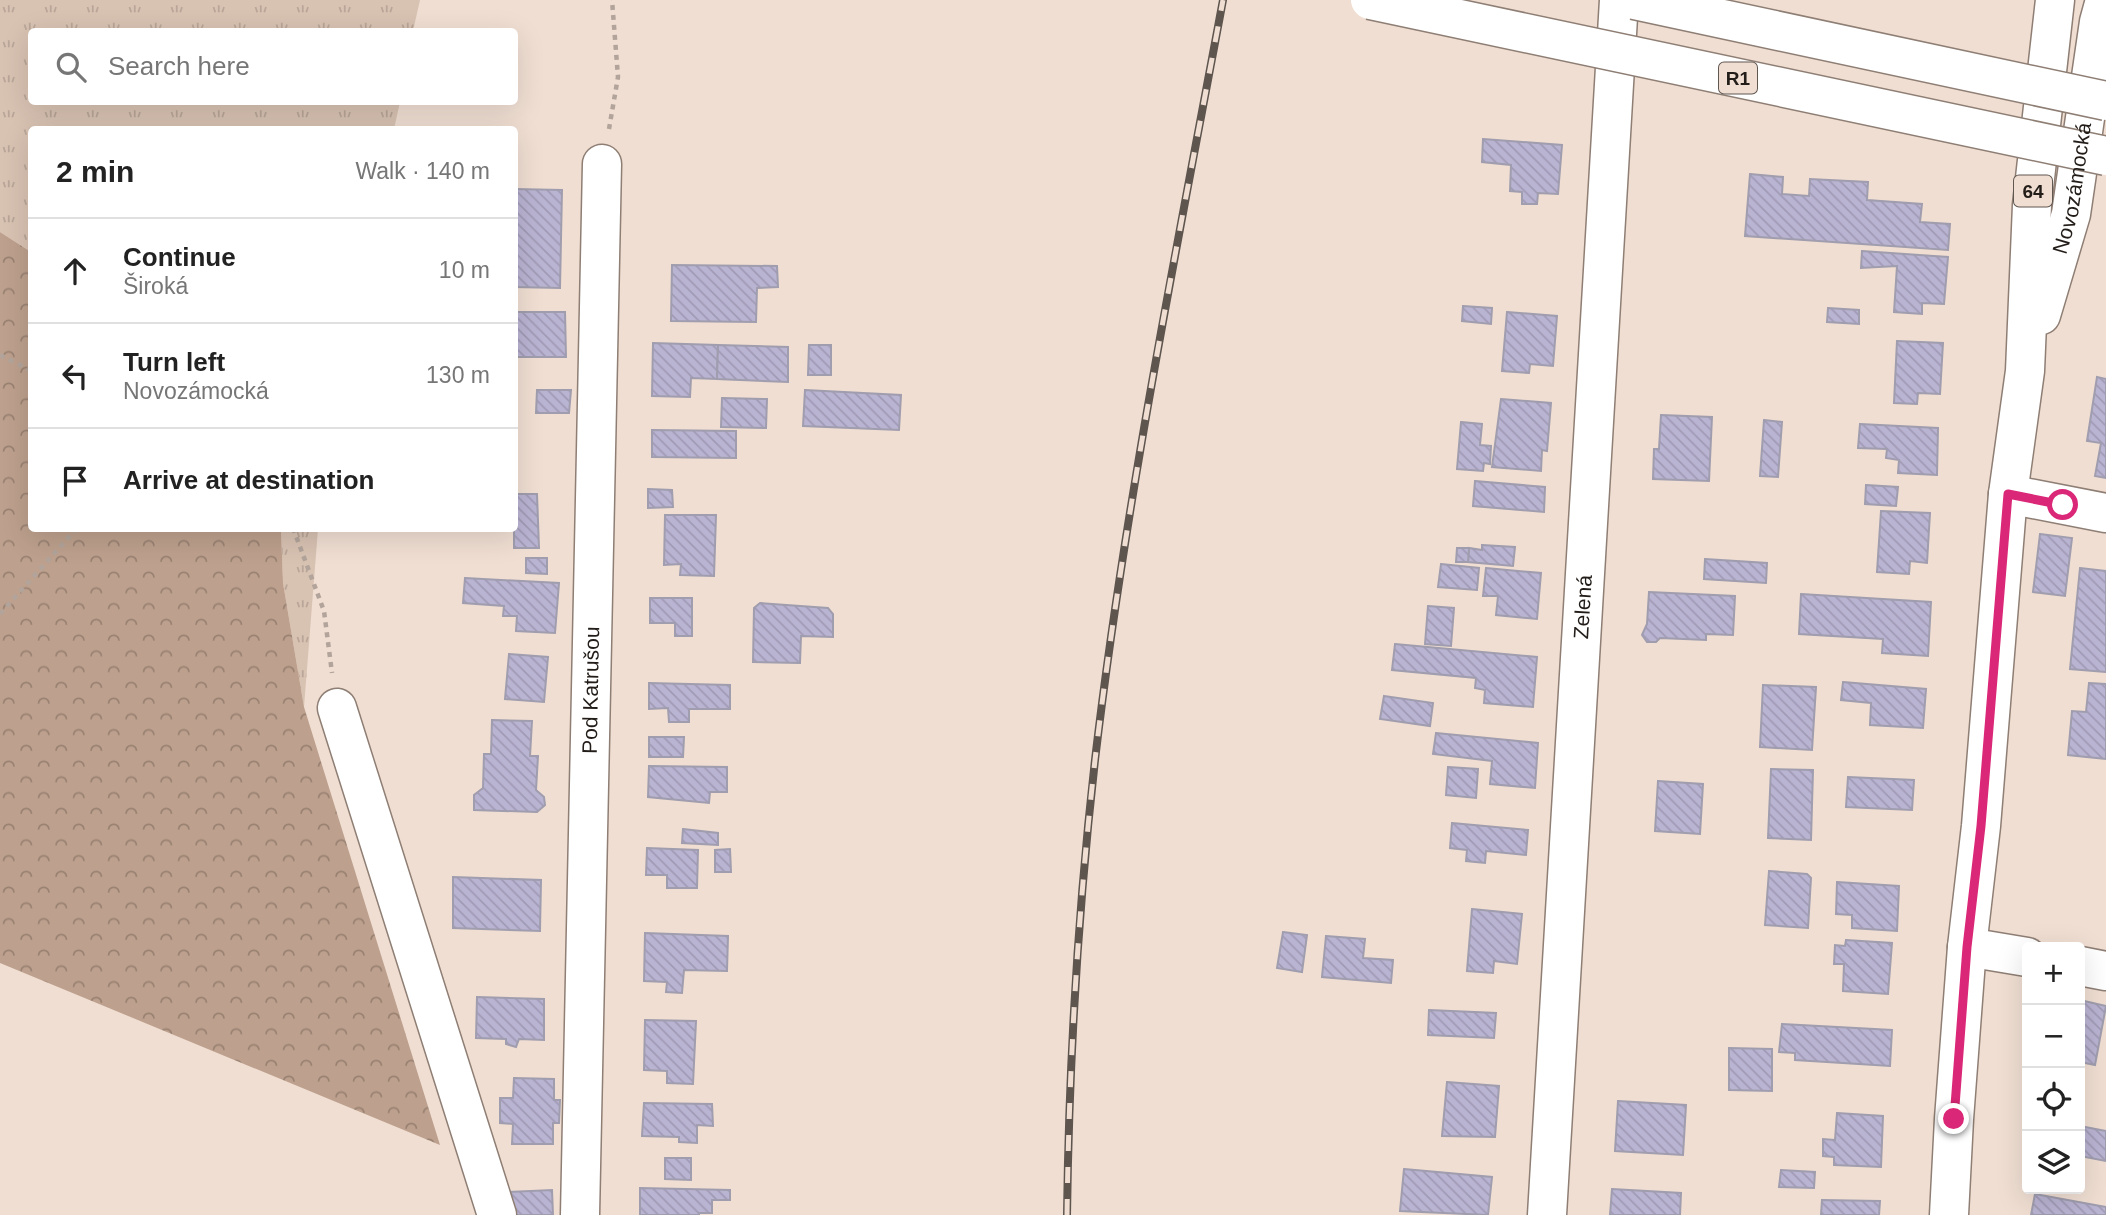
<!DOCTYPE html>
<meta charset="utf-8">
<style>
:root{--surface:#fff;--page:#f6f6f6;--text:#222;--muted:#767676;--line:#e0e0e0}
body{margin:0;font-family:Arial,sans-serif;background:var(--page);color:var(--text)}
.controls{position:absolute;right:21px;bottom:21px;display:grid;overflow:hidden;border-radius:7px;box-shadow:0 7px 28px #0002}
.controls button{width:63px;height:63px;display:grid;place-items:center;padding:0;border:0;border-bottom:2px solid var(--line);background:var(--surface);color:var(--text);font:35px sans-serif}
.stop{position:absolute;width:21px;height:21px;margin:-16px;border:5px solid #db2777;border-radius:50%;background:#fff}
.stop.end{background:#db2777;border-color:#fff;box-shadow:0 2px 7px #0008}
.list{margin:0;padding:0;list-style:none}
h2{display:flex;justify-content:space-between;align-items:center;height:91px;margin:0;padding:0 28px;font-size:30px}
h2 small{font-size:23px;font-weight:400;color:var(--muted)}
.list li{display:grid;grid-template-columns:46px 1fr auto;gap:21px;align-items:center;box-sizing:border-box;height:105px;padding:0 28px;border-top:2px solid var(--line)}
.list b{display:block;font-size:26px;white-space:nowrap}
.list p{margin:0;font-size:23px;white-space:nowrap;color:var(--muted)}
.list em{font-size:23px;font-style:normal;color:var(--muted)}
.icon{flex:none;width:38px;height:38px;fill:none;stroke:currentColor;stroke-width:2;stroke-linecap:round;stroke-linejoin:round}
.map{position:relative;flex:none;width:2106px;height:1215px;overflow:hidden}
.search{position:absolute;background:var(--surface);box-shadow:0 7px 28px #0002;left:28px;top:28px;width:490px;height:77px;display:flex;align-items:center;gap:18px;box-sizing:border-box;padding:0 24px;border-radius:7px;color:var(--muted);font-size:26px}
.panel{position:absolute;background:var(--surface);box-shadow:0 7px 28px #0002;left:28px;top:126px;width:490px;height:406px;border-radius:7px}
.map>svg:first-child{display:block}
.grass{fill:url(#grass-tufts)}
.forest{fill:url(#forest-crowns)}
.building{fill:url(#building-back-hatch);stroke:#a09dae;stroke-width:2}
.lines{fill:none;stroke-linecap:round;stroke-linejoin:round}
.minor-casing{stroke:#8e7e74;stroke-width:41}
.primary-casing{stroke:#8e7e74;stroke-width:41}
.path{stroke:#b2a49a;stroke-width:4.5;stroke-dasharray:5 5;stroke-linecap:butt}
.minor{stroke:#fff;stroke-width:38}
.primary{stroke:#fff;stroke-width:38}
.rail-casing{stroke:#5e554f;stroke-width:8}
.rail{stroke:#f0ded2;stroke-width:5;stroke-dasharray:16;stroke-linecap:butt}
.motorway-bridge-casing{stroke:#8e7e74;stroke-width:41;stroke-linecap:butt}
.motorway-bridge{stroke:#fff;stroke-width:38}
.route{stroke:#db2777;stroke-width:9}
.labels{text-anchor:middle;stroke-width:6;stroke-linejoin:round;paint-order:stroke}
.shield{fill:#f0ded2;stroke:#605750;stroke-width:2}
.shield-label{font-size:19px;font-weight:bold;fill:#231d19}
.street-label{font-size:21px;fill:#231d19;stroke:#f0ded2}
</style>
<div class="map">
<svg width="2106" height="1215" viewBox="0 0 2106 1215">
<defs>
<pattern id="grass-tufts" width="24" height="20" patternUnits="userSpaceOnUse" patternTransform="scale(1.75)"><rect width="24" height="20" fill="#d8c2b2"/><path d="M3 7l-1-3M5 7V3M7 7l1-3M15 17l-1-3M17 17v-4M19 17l1-3" fill="none" stroke="#b9a698"/></pattern>
<pattern id="forest-crowns" width="20" height="18" patternUnits="userSpaceOnUse" patternTransform="scale(1.75)"><rect width="20" height="18" fill="#bda08d"/><path d="M2 6a3 3 0 1 1 6 0M12 15a3 3 0 1 1 6 0" fill="none" stroke="#998272"/></pattern>
<pattern id="building-back-hatch" width="6" height="6" patternUnits="userSpaceOnUse" patternTransform="scale(1.75)"><rect width="6" height="6" fill="#bab4d3"/><path d="M-1 5l2 2M0 0l6 6M5-1l2 2" fill="none" stroke="#a09ab5"/></pattern>
</defs>
<rect width="100%" height="100%" fill="#f0ded2"/>
<g class="grass">
<polygon points="0,0 420,0 413,31 32,32 32,102 400,102 394,129 32,130 31,252 0,232"/>
<polygon points="281,529 318,529 304,707 283,583"/>
</g>
<polygon class="forest" points="0,232 31,252 32,528 281,529 283,583 304,707 440,1145 0,963"/>
<g class="building">
<polygon points="1483,139 1562,145 1558,194 1538,193 1537,204 1522,204 1522,192 1510,191 1511,165 1482,162"/>
<polygon points="1750,174 1783,177 1782,194 1809,196 1810,179 1868,182 1867,200 1922,204 1920,222 1950,224 1948,250 1745,236"/>
<polygon points="514,189 562,190 560,288 514,287"/>
<polygon points="1862,251 1948,257 1944,304 1922,303 1922,314 1894,312 1897,266 1861,268"/>
<polygon points="672,265 777,266 778,287 757,288 756,322 671,321"/>
<polygon points="1463,306 1492,308 1491,324 1462,321"/>
<polygon points="1828,308 1859,310 1859,324 1827,322"/>
<polygon points="514,312 565,312 566,357 514,357"/>
<polygon points="1507,312 1557,316 1553,366 1530,364 1529,373 1502,371"/>
<polygon points="1897,341 1943,343 1940,394 1918,393 1917,404 1894,403"/>
<polygon points="653,343 718,345 717,379 691,378 690,397 652,396"/>
<polygon points="718,345 788,347 788,382 717,379"/>
<polygon points="809,345 831,345 831,375 808,375"/>
<polygon points="2097,377 2106,379 2106,478 2095,476 2101,443 2087,441"/>
<polygon points="537,390 571,390 569,413 536,413"/>
<polygon points="805,390 901,395 899,430 803,426"/>
<polygon points="722,398 767,399 766,428 721,427"/>
<polygon points="1501,399 1551,403 1547,451 1542,450 1541,471 1492,467"/>
<polygon points="1661,415 1712,417 1709,481 1653,479 1654,449 1659,449"/>
<polygon points="1764,420 1782,422 1778,477 1760,476"/>
<polygon points="1461,422 1482,424 1480,445 1491,446 1490,464 1484,463 1483,471 1457,469"/>
<polygon points="1860,424 1938,428 1937,475 1898,473 1899,460 1886,458 1887,449 1858,448"/>
<polygon points="652,430 736,431 736,458 652,457"/>
<polygon points="1475,481 1545,487 1544,512 1473,506"/>
<polygon points="1866,485 1898,487 1896,506 1865,504"/>
<polygon points="648,489 672,490 673,507 648,508"/>
<polygon points="514,494 537,494 539,548 514,548"/>
<polygon points="1881,511 1930,513 1927,563 1910,561 1909,574 1877,572"/>
<polygon points="665,515 716,515 714,576 680,575 681,564 664,565"/>
<polygon points="2040,534 2072,538 2065,596 2033,592"/>
<polygon points="1482,545 1515,547 1513,566 1468,562 1469,548 1482,550"/>
<polygon points="1457,548 1469,548 1468,562 1456,562"/>
<polygon points="526,558 547,558 547,574 526,573"/>
<polygon points="1705,559 1767,563 1766,583 1704,579"/>
<polygon points="1441,564 1479,568 1477,590 1438,587"/>
<polygon points="1486,568 1541,573 1537,619 1496,615 1498,596 1483,596"/>
<polygon points="2080,568 2106,571 2106,672 2070,669"/>
<polygon points="465,578 559,583 555,633 516,631 517,616 503,616 504,606 463,603"/>
<polygon points="1649,592 1735,596 1733,635 1706,634 1706,640 1660,638 1656,642 1647,642 1642,635 1647,624"/>
<polygon points="1801,594 1931,602 1928,656 1882,653 1883,639 1799,634"/>
<polygon points="650,598 692,598 692,636 675,636 675,623 650,623"/>
<polygon points="760,603 828,608 833,614 833,637 801,636 800,663 753,662 754,608"/>
<polygon points="1428,606 1454,608 1451,646 1425,644"/>
<polygon points="1395,644 1537,657 1533,707 1484,703 1485,690 1475,688 1476,678 1392,670"/>
<polygon points="509,654 548,657 544,702 505,699"/>
<polygon points="1843,682 1926,689 1923,728 1870,725 1871,703 1841,700"/>
<polygon points="649,683 730,685 730,709 689,709 689,722 669,722 668,708 649,709"/>
<polygon points="2089,683 2106,684 2106,759 2068,755 2072,711 2086,712"/>
<polygon points="1763,685 1816,687 1812,750 1760,747"/>
<polygon points="1384,696 1433,703 1430,726 1380,719"/>
<polygon points="492,720 532,721 530,756 538,756 536,790 544,797 545,805 537,812 474,810 474,795 483,788 484,754 491,754"/>
<polygon points="1436,733 1538,743 1535,788 1490,784 1492,761 1433,754"/>
<polygon points="649,737 684,737 683,757 649,757"/>
<polygon points="649,766 727,767 727,792 710,792 709,803 648,797"/>
<polygon points="1448,767 1478,769 1476,798 1446,795"/>
<polygon points="1771,769 1813,770 1811,840 1768,838"/>
<polygon points="1848,777 1914,780 1912,810 1846,807"/>
<polygon points="1658,781 1703,784 1700,834 1655,831"/>
<polygon points="1452,823 1528,830 1526,855 1486,851 1485,863 1466,861 1467,850 1450,848"/>
<polygon points="683,829 718,833 718,845 682,843"/>
<polygon points="647,848 698,850 697,888 667,888 667,875 646,875"/>
<polygon points="730,849 731,872 715,872 715,850"/>
<polygon points="1769,871 1807,874 1811,878 1808,928 1765,925"/>
<polygon points="453,877 541,880 540,931 453,928"/>
<polygon points="1837,882 1899,886 1897,931 1852,928 1852,915 1836,914"/>
<polygon points="1472,909 1522,914 1517,964 1494,961 1493,973 1467,971"/>
<polygon points="1283,932 1307,935 1302,972 1277,968"/>
<polygon points="645,933 728,936 727,971 684,970 682,993 666,992 667,982 644,981"/>
<polygon points="1326,936 1365,939 1363,958 1393,960 1391,983 1322,977"/>
<polygon points="1846,940 1892,943 1888,994 1843,991 1844,964 1834,964 1835,945 1845,946"/>
<polygon points="477,997 544,999 544,1040 519,1039 516,1047 506,1044 506,1039 476,1038"/>
<polygon points="2080,1000 2106,1006 2095,1065 2080,1062"/>
<polygon points="1429,1010 1496,1013 1494,1038 1428,1035"/>
<polygon points="645,1020 696,1021 693,1084 667,1083 667,1071 644,1070"/>
<polygon points="1782,1024 1892,1030 1890,1066 1795,1060 1795,1053 1779,1052"/>
<polygon points="1729,1048 1772,1049 1772,1091 1729,1090"/>
<polygon points="514,1078 554,1079 554,1100 560,1100 559,1123 553,1123 553,1144 512,1144 513,1124 500,1123 500,1098 513,1098"/>
<polygon points="1447,1082 1499,1086 1495,1137 1442,1136"/>
<polygon points="1618,1101 1686,1105 1683,1155 1615,1151"/>
<polygon points="644,1103 712,1104 713,1126 697,1125 697,1143 679,1142 679,1137 642,1136"/>
<polygon points="1837,1113 1883,1116 1881,1167 1834,1165 1834,1157 1823,1156 1823,1139 1835,1140"/>
<polygon points="2080,1126 2106,1131 2106,1161 2080,1156"/>
<polygon points="665,1158 691,1158 691,1180 665,1179"/>
<polygon points="1404,1169 1492,1177 1488,1215 1400,1211"/>
<polygon points="1781,1170 1815,1172 1814,1188 1779,1187"/>
<polygon points="640,1188 730,1190 730,1200 712,1200 712,1213 699,1213 699,1215 640,1215"/>
<polygon points="1612,1189 1681,1193 1680,1215 1610,1215"/>
<polygon points="552,1190 553,1215 508,1215 508,1192"/>
<polygon points="2035,1194 2106,1207 2106,1215 2031,1215"/>
<polygon points="1822,1200 1880,1201 1879,1215 1821,1215"/>
</g>
<g class="lines">
<g class="minor-casing">
<g id="minor">
<polyline points="2008,494 2106,513"/>
<polyline points="337,708 497,1215"/>
<polyline points="1967,947 2027,957"/>
<polyline points="2080,966 2106,971"/>
<path id="s1" d="M580,1215L602,164"/>
<path id="s2" d="M1547,1215L1619,0"/>
</g>
</g>
<g class="primary-casing">
<g id="primary">
<path id="s3" d="M2041,315L2071,214L2099,22L2105,0"/>
<polyline points="1949,1215 1954,1119 1967,947 1981,826 2008,494 2025,371 2032,205 2055,0"/>
</g>
</g>
<g class="path">
<polyline points="609,129 618,77 612,0"/>
<polyline points="0,355 32,371"/>
<polyline points="293,528 324,611 332,673"/>
<polyline points="0,614 77,528"/>
</g>
<use href="#minor" class="minor"/>
<use href="#primary" class="primary"/>
<g class="rail-casing">
<path id="rail" d="M1067,1215C1069,1063 1078,911 1095,760C1125,505 1176,252 1223,0"/>
</g>
<use href="#rail" class="rail"/>
<g class="motorway-bridge-casing">
<g id="motorway-bridge">
<polyline points="1370,0 2106,156"/>
<polyline points="1634,0 2106,101"/>
</g>
</g>
<use href="#motorway-bridge" class="motorway-bridge"/>
</g>
<g class="lines">
<polyline class="route" points="1954,1119 1967,947 1981,826 2008,494 2063,505"/>
</g>
<g class="labels">
<g class="shield">
<rect x="1719" y="62.5" width="38" height="31" rx="5"/>
<rect x="2014" y="175.5" width="38" height="31" rx="5"/>
</g>
<g class="shield-label">
<text x="1738" y="85">R1</text>
<text x="2033" y="198">64</text>
</g>
<g class="street-label">
<text dy="7" stroke="none"><textPath href="#s3" startOffset="131">Novozámocká</textPath></text>
<text dy="7" stroke="none"><textPath href="#s2" startOffset="609">Zelená</textPath></text>
<text dy="7" stroke="none"><textPath href="#s1" startOffset="525">Pod Katrušou</textPath></text>
</g>
</g>
</svg>
<div class="controls">
<button>+</button>
<button>−</button>
<button><svg class="icon" aria-label="locate" viewBox="0 0 24 24"><circle cx="12" cy="12" r="6"/><path d="M12 2v4M12 18v4M2 12h4M18 12h4"/></svg></button>
<button><svg class="icon" aria-label="layers" viewBox="0 0 24 24"><path d="M12 4l9 5-9 5-9-5zM3 14l9 5 9-5"/></svg></button>
</div>
<div class="stop" style="left:2063px;top:505px"></div>
<div class="stop end" style="left:1954px;top:1119px"></div>
<div class="search"><svg class="icon" aria-label="search" viewBox="0 0 24 24"><circle cx="10" cy="10" r="6"/><path d="M15 15l6 6"/></svg>Search here</div>
<section class="panel">
<h2>2 min<small>Walk · 140 m</small></h2>
<ul class="list">
<li><svg class="icon" aria-label="ahead" viewBox="0 0 24 24"><path d="M12 20V5M6 11l6-6 6 6"/></svg><div><b>Continue</b><p>Široká</p></div><em>10 m</em></li>
<li><svg class="icon" aria-label="left" viewBox="0 0 24 24"><path d="M17 20v-9H6M10 6l-5 5 5 5"/></svg><div><b>Turn left</b><p>Novozámocká</p></div><em>130 m</em></li>
<li><svg class="icon" aria-label="arrive" viewBox="0 0 24 24"><path d="M6 21V4h12l-3 4 3 4H6"/></svg><div><b>Arrive at destination</b></div></li>
</ul>
</section>
</div>
